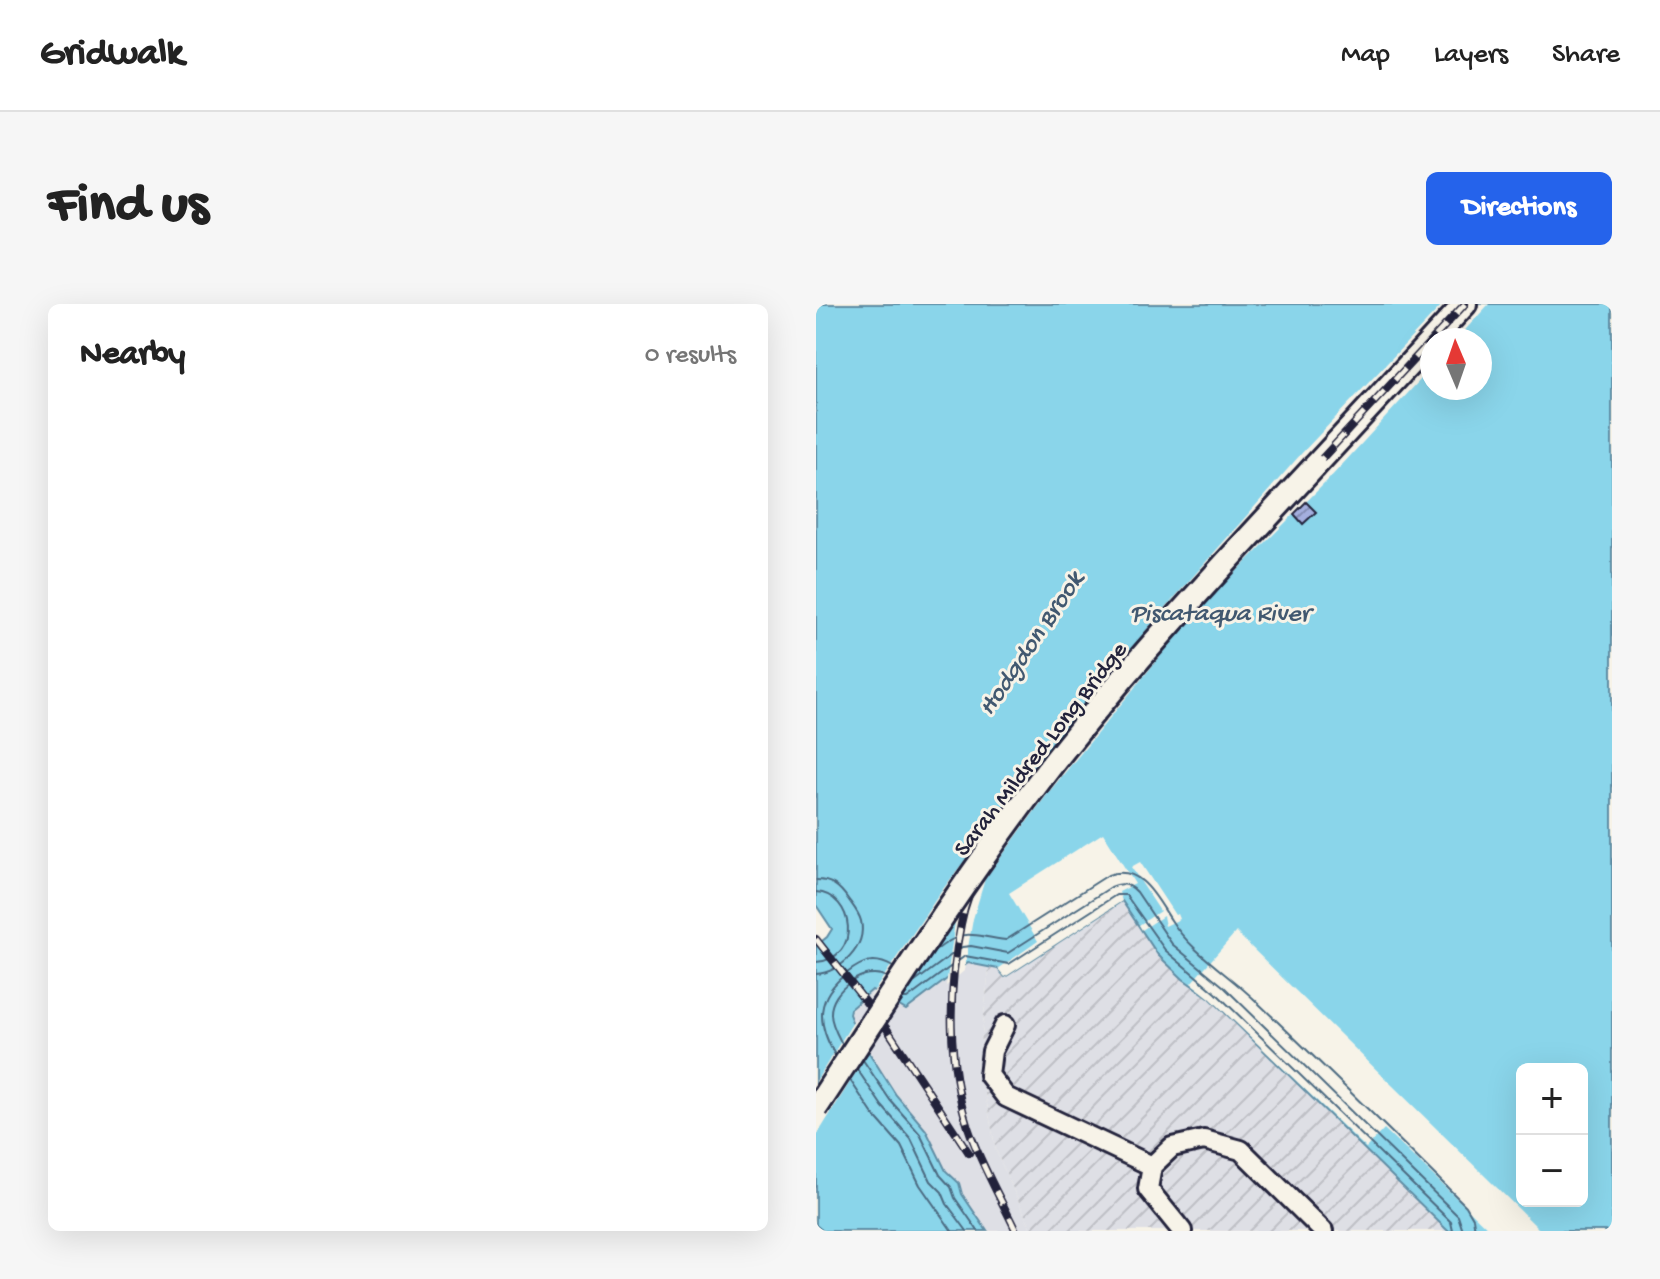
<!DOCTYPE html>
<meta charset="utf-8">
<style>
:root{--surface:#fff;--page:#f6f6f6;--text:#222;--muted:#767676;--line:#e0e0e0;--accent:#2563eb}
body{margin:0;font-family:"Gochi Hand",sans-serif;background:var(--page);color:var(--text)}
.controls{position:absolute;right:24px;bottom:24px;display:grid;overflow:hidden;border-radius:12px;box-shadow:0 8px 32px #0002}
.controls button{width:72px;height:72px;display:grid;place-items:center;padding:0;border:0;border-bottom:2px solid var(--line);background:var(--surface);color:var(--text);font:40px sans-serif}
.compass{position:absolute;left:604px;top:24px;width:72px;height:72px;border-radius:50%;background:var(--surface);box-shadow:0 8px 32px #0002;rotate:358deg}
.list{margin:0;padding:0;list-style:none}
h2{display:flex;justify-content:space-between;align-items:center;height:104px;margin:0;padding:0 32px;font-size:34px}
h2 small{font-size:26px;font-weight:400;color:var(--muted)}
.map{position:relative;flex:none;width:796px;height:927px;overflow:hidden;border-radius:12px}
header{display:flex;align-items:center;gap:48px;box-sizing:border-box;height:112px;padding:0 40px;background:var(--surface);border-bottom:2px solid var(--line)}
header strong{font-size:38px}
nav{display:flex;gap:44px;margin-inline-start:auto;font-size:28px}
.intro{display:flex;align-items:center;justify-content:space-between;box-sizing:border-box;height:192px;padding:0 48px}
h1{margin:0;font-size:56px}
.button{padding:20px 36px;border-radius:12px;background:var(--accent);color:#fff;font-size:28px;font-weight:700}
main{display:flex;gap:48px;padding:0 48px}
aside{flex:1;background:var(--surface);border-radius:12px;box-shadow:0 8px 32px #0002}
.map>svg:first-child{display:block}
.built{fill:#dedfe5}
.industrial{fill:url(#industrial-furrows)}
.water{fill:#8ad5ea;stroke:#608da4;stroke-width:2;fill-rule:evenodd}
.pier{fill:#f7f3e8}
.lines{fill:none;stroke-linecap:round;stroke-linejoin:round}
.shore{stroke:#4c6a81;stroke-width:2}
.building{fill:url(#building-hatch);stroke:#22223b;stroke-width:2}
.minor-casing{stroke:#22223b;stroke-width:24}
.major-casing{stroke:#22223b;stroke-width:28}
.minor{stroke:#f7f3e8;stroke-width:18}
.major{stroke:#f7f3e8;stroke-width:22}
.rail-casing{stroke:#22223b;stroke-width:8}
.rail{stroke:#f7f3e8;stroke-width:5;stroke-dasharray:15;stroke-linecap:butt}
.major-bridge-casing{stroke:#22223b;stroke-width:28;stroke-linecap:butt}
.major-bridge{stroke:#f7f3e8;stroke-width:22}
.labels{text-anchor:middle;stroke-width:6;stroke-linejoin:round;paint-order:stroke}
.street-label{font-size:24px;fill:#22223b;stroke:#f7f3e8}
.water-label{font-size:26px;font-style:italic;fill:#415870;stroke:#f7f3e8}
</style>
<header>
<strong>Gridwalk</strong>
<nav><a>Map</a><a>Layers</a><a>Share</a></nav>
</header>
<div class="intro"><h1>Find us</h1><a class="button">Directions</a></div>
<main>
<aside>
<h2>Nearby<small>0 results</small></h2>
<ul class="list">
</ul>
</aside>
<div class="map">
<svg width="796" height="927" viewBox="0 0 796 927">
<defs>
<pattern id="industrial-furrows" width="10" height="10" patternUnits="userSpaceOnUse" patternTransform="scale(2)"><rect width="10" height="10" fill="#dedfe5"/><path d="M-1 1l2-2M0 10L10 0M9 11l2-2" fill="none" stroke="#bebfc5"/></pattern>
<pattern id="building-hatch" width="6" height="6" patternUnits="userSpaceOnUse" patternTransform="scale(2)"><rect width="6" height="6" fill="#a4afdf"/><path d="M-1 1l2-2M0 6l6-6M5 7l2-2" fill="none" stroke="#858eb6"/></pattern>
</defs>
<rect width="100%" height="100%" fill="#f7f3e8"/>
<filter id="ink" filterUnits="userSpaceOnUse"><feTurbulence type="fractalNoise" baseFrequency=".0125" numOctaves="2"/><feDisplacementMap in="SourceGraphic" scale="16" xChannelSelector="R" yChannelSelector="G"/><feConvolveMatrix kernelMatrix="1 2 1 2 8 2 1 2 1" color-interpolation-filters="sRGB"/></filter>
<g filter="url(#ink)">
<polygon class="built" points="152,659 173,664 163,758 180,847 216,927 171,927 146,890 143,879 130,867 110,825 80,791 54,752 33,710 41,697 56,685 126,680"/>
<polygon class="industrial" points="306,597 342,651 367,675 725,927 216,927 180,847 163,758 173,664 182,665"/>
<path class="water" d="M0,0H796V927H632L394,694L367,675L342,651L306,597L189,673L182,665L152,659L90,706L56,686L34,705L33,710L40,728L80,791L110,826L130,867L143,879L146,890L171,927H7L0,921V642L11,633L16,625L0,601ZM616,36H664V84H616ZM706,765H766V897H706Z"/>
<g class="pier">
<polygon points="627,0 673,0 640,36 616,36 616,63 513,175 384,304 233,488 169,575 157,615 148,667 130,682 139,618 80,705 57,691 52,696 124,589 247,426 343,311 485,150"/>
<polygon points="287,529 319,580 303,588 306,597 189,673 182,665 222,637 193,589"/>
<polygon points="324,558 359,611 362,610 364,615 349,622 347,612 326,626 323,621 344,607 315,563"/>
<polygon points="420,628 431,639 725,927 675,927 568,825 550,844 394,694 375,679"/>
<polygon points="39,715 55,744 0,833 0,777"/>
</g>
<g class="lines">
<g class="shore">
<path d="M0,576C15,576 23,582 32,595C37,602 43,609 45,617C51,643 24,669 0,670"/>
<path d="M0,588C38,590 47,655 0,658"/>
<path d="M119,647C151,622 154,632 190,636L292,571C325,560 340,593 355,616C376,649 411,669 439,696C510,764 581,833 650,902L657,914L659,927"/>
<path d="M99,678L146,643L155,642L192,649L295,583C305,578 314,580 321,588L356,640L407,682L642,912L647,927"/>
<polyline points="87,695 91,695 149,652 193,660 300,591 310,591 349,646 400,689 635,918 637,927"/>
<path d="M26,740C22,732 15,720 15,710C14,686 50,661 70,673"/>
<path d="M19,751C0,718 0,693 31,669C47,657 58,652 77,663"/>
<polyline points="47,756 74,796 104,830 124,871 135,883 139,894 162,927"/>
<polyline points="41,765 66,802 95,835 115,877 126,888 131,900 151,927"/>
<polyline points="34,776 56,809 85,842 104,881 136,927"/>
</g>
</g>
<polygon class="building" points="490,198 500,208 487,220 478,210"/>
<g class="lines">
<g class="minor-casing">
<g id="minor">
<polyline points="189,721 176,747 173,771 190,793 336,862"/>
<polyline points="366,927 332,885 336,862 356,843 388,836 425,846 507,927"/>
</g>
</g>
<g class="major-casing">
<polyline id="major" points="499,162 649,0"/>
</g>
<use href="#minor" class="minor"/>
<use href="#major" class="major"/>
<g class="rail-casing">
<g id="rail">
<polyline points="0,635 71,725 153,849"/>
<path d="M200,927C184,893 164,859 152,823C131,759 132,685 145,620C153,576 178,543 203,508C234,464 268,422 304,380C415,250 533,126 649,0"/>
</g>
</g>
<use href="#rail" class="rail"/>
<g class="major-bridge-casing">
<path id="major-bridge" d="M0,804C77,687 152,569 238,458C319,355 410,258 499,162"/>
</g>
<use href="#major-bridge" class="major-bridge"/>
</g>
</g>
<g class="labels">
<g class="street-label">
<text transform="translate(223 444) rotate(-52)" y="8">Sarah Mildred Long Bridge</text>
</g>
<g class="water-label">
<text x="404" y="316">Piscataqua River</text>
<text transform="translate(213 338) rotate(-56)" y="9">Hodgdon Brook</text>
</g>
</g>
</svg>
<div class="controls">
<button>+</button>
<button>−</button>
</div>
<svg class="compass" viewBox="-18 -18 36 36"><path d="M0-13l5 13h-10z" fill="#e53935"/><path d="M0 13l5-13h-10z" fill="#767676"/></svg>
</div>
</main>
